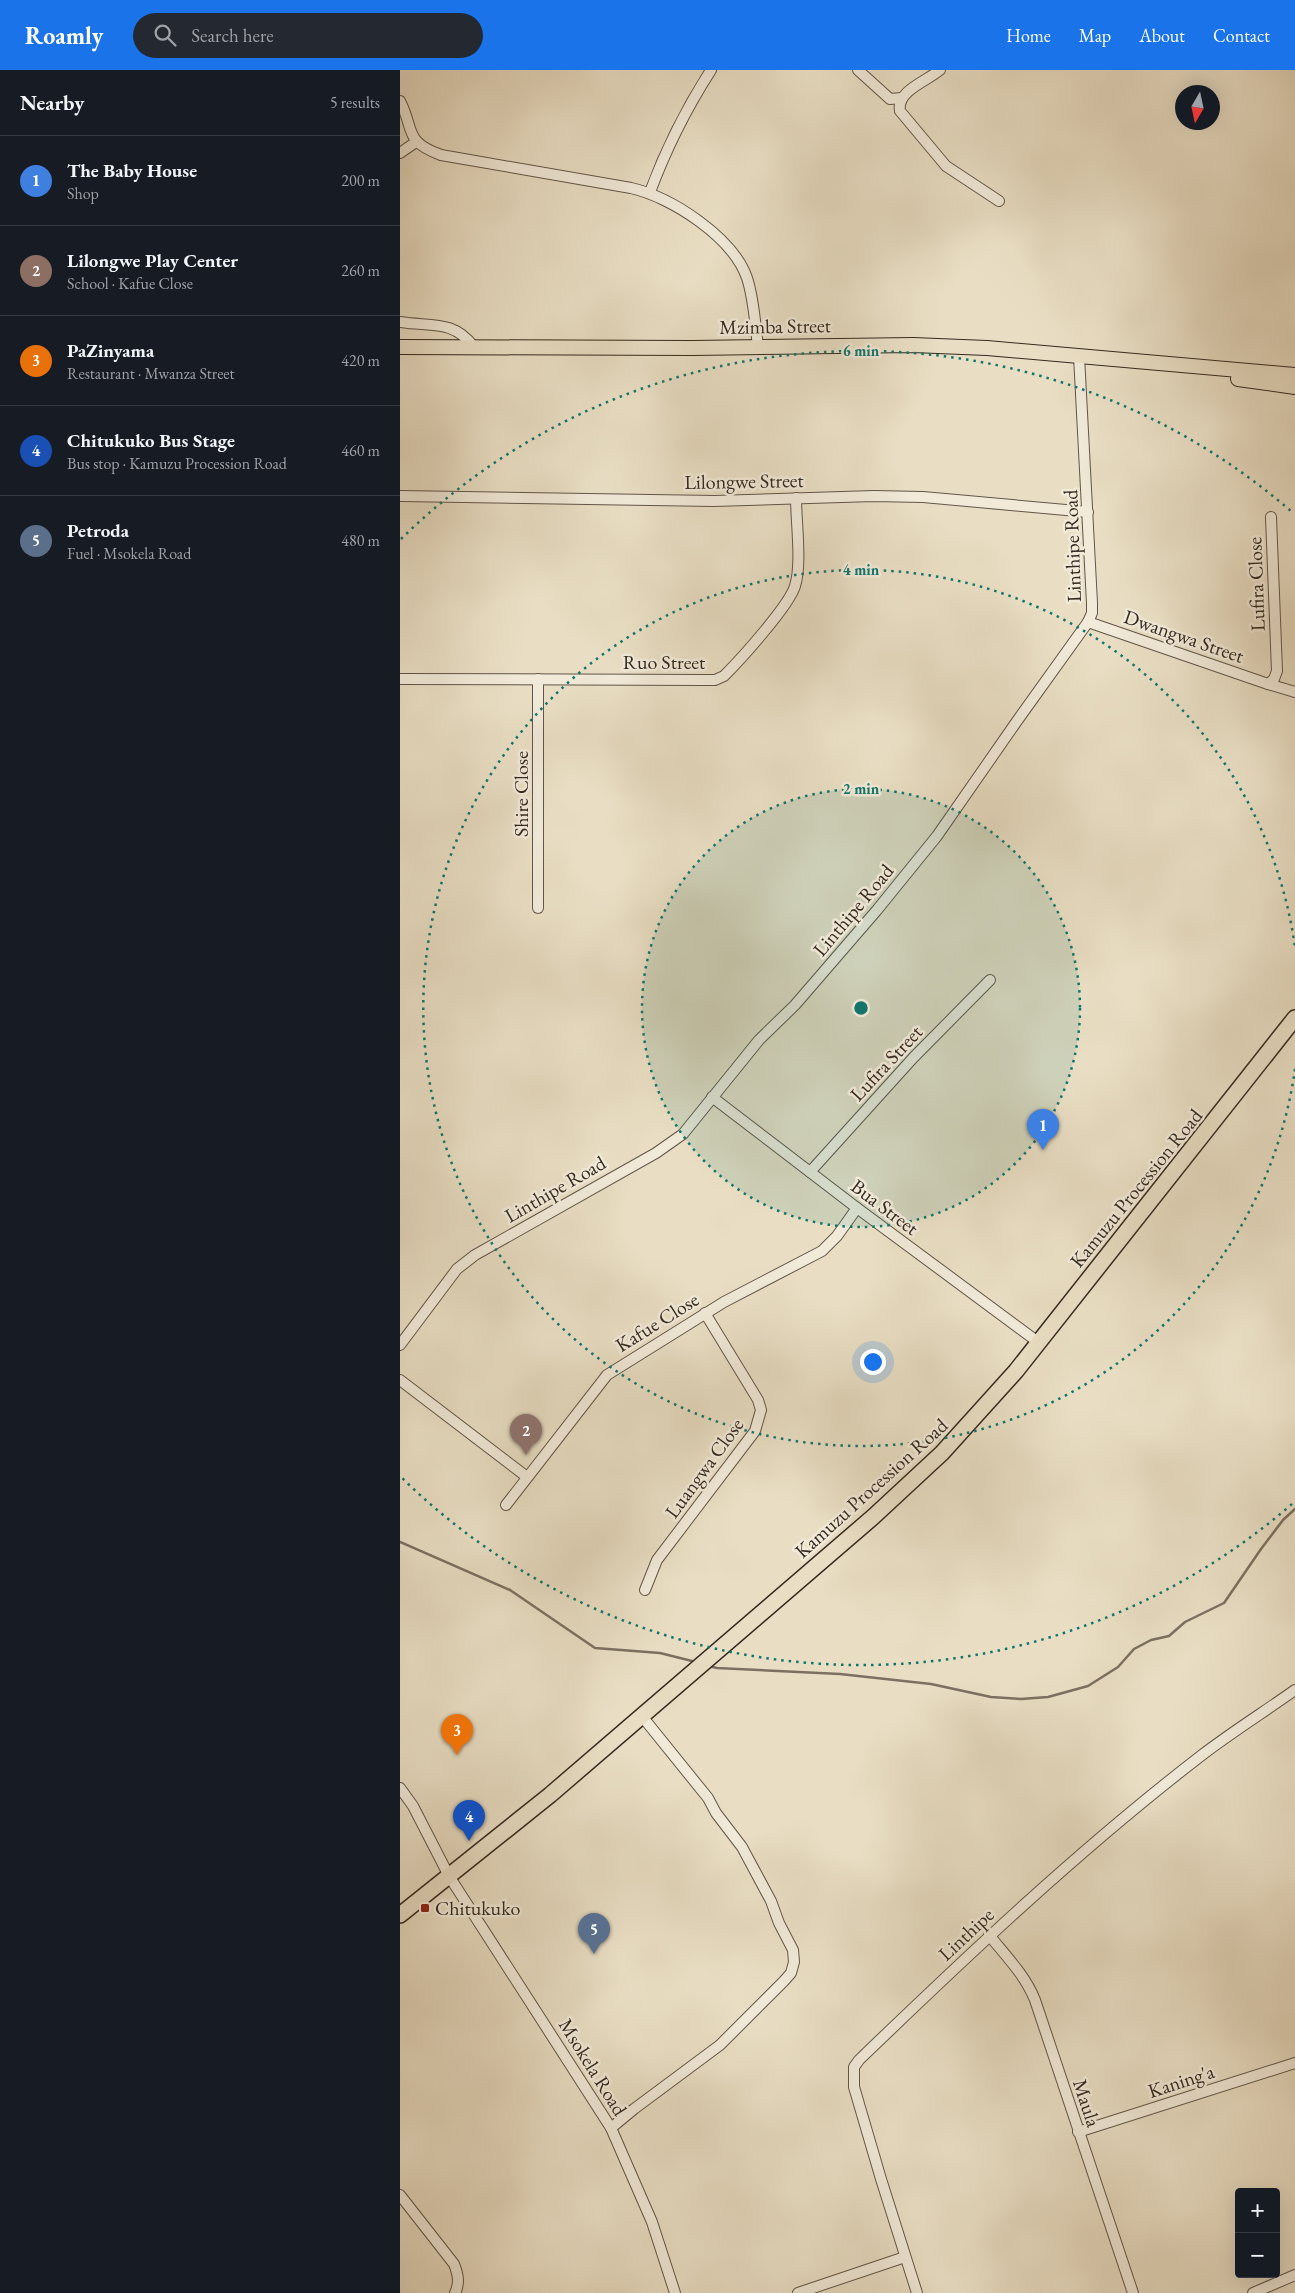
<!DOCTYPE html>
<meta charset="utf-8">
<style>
:root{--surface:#171b24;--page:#242831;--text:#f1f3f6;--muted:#9ea1a6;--line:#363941;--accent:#1a73e8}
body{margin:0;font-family:"EB Garamond",serif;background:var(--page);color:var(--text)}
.controls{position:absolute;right:15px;bottom:15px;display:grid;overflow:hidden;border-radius:5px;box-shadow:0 5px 20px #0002}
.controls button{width:45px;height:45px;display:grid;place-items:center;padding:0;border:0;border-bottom:1px solid var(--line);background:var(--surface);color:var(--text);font:25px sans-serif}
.compass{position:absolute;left:775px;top:15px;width:45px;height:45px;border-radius:50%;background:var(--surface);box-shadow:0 5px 20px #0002;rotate:189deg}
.you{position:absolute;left:472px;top:1291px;width:18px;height:18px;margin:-12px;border:4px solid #fff;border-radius:50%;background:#1a73e8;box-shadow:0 0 0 8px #1a73e833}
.badge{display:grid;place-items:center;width:32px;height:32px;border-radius:50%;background:var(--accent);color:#fff;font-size:16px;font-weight:700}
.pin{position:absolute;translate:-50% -41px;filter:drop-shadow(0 1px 2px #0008)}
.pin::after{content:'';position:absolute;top:26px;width:18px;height:15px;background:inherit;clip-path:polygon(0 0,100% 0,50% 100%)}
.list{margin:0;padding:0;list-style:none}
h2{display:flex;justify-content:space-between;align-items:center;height:65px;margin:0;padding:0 20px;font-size:21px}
h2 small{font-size:16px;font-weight:400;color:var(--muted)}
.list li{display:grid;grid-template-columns:32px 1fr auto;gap:15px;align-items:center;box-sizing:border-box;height:90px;padding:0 20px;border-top:1px solid var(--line)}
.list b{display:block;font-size:19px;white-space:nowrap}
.list p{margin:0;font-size:16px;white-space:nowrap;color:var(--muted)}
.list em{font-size:16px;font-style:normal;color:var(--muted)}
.icon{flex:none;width:28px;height:28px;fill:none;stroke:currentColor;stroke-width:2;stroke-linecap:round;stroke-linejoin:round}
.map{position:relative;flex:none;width:895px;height:2223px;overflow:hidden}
header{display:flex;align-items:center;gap:30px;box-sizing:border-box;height:70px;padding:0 25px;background:var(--accent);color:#fff}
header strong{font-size:24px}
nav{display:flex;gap:28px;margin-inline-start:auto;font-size:18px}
.search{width:350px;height:45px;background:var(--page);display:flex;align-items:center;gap:12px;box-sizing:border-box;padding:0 18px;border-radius:28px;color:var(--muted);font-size:19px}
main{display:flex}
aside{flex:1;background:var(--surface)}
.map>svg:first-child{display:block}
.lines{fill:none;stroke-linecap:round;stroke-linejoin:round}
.stream{stroke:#7c7062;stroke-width:2.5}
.minor-casing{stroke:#62564a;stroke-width:12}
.major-casing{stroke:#352921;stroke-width:16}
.highway-casing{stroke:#352921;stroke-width:18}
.minor{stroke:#f1ead9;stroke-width:10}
.major{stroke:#e9dec4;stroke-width:14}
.highway{stroke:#e9dec4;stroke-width:15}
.ring{fill:none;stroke:#0f766e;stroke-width:2.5;stroke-dasharray:2.5 5}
.poi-dot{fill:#8f2418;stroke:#f1ead9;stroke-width:2}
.labels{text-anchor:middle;stroke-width:5;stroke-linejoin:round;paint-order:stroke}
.street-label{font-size:20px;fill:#352921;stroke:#f1ead9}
.poi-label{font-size:20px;fill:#352921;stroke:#f1ead9;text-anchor:start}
.centre{fill:#0f766e;stroke:#f1ead9;stroke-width:2.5}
.ring-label{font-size:15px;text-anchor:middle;font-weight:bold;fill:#0f766e;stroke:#f1ead9;stroke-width:5;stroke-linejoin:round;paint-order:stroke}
</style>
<header>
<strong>Roamly</strong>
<div class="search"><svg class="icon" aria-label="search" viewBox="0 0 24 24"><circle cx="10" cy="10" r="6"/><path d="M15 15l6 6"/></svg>Search here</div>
<nav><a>Home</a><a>Map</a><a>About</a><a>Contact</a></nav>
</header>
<main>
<aside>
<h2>Nearby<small>5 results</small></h2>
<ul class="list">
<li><span class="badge" style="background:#3f7fe0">1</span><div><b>The Baby House</b><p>Shop</p></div><em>200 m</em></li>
<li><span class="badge" style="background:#8d6e63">2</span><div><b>Lilongwe Play Center</b><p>School · Kafue Close</p></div><em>260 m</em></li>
<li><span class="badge" style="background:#e8710a">3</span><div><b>PaZinyama</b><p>Restaurant · Mwanza Street</p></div><em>420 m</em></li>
<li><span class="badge" style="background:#1a4fb4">4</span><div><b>Chitukuko Bus Stage</b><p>Bus stop · Kamuzu Procession Road</p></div><em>460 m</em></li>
<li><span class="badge" style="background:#5c6f8a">5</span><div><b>Petroda</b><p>Fuel · Msokela Road</p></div><em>480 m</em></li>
</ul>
</aside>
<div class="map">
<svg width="895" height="2223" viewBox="0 0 895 2223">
<rect width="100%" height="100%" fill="#e9dec4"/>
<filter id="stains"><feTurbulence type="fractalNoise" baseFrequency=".004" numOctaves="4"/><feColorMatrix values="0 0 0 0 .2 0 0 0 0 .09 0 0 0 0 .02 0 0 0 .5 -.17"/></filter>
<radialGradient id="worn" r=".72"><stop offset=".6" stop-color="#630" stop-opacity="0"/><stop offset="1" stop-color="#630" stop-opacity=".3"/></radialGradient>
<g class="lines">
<g class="stream">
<polyline points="0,1472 110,1520 195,1578 260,1583 296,1592"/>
<polyline points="308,1596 317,1598 440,1604 531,1614 591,1627 621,1629 648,1627 688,1616 718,1597 734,1579 751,1570 769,1566 785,1552 824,1533 861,1479 883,1450 895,1439"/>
</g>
<g class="minor-casing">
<g id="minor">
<polyline points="458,0 490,29 502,28"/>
<path d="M540,0C527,11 496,21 500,41L546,96L599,131"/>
<path d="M0,31C15,60 3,71 41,85L231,118C271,127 333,167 347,208C354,229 355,254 358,276"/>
<polyline points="0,83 16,72"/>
<path d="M250,122C266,79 286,39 311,0"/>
<path d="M0,252C30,257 53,249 74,277"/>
<polyline points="0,426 314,431 474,426 523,427 688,442"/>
<polyline points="688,552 868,614 874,609 877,601 871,447"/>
<path d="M0,609L304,610H315L324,606C340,590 389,536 395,516C402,494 396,452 396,428"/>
<polyline points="868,614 895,622"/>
<polyline points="138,838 138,609"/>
<polyline points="312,1027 457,1138 638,1272"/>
<polyline points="410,1102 513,988 590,910"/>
<polyline points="0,1275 57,1199 75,1185 256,1083 283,1064 359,970 395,935 477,840 537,766 617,651 688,552 692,543 692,533 679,286"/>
<polyline points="0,1310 127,1407"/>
<polyline points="106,1435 207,1305 324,1232 422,1181 437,1166 457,1138"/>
<polyline points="245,1520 257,1490 355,1361 361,1340 358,1330 305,1243"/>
<polyline points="0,1718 13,1736 49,1806 211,2058 252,2152 275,2223"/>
<path d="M589,1865C606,1886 625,1905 635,1930L733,2223"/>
<polyline points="211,2058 234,2039 320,1975 384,1911 391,1903 394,1892 393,1880 379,1853 371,1831 342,1777 316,1743 308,1728 241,1645"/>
<polyline points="678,2062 895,1993"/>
<path d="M0,2125L54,2194C58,2204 60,2213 55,2223"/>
<polyline points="398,2223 505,2187"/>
<path d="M517,2223L481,2109L454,2017V1997L459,1990C569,1884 680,1779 802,1685C832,1662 864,1642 895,1620"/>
<polyline points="853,2223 895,2205"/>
</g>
</g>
<g class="major-casing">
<g id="major">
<polyline points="0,277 292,278 513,275 587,278 895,305"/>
<polyline points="838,309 895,317"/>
</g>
</g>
<g class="highway-casing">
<polyline id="highway" points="0,1845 150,1725 473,1447 542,1383 616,1301 895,948"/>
</g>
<use href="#minor" class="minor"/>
<use href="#major" class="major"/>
<use href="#highway" class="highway"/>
</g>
<circle cx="461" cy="938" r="219" fill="#0f766e" fill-opacity=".12"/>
<g class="ring">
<circle cx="461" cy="938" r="219"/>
<path d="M895 999A438 438 0 1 1 895 877"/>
<path d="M892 1434A657 657 0 0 1 1 1407M1 469A657 657 0 0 1 892 442"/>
</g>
<rect class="poi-dot" x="20" y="1833" width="10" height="10" rx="2.5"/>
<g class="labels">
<g class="street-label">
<text transform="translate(375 256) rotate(-1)" y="7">Mzimba Street</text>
<text transform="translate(344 411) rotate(-1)" y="7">Lilongwe Street</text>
<text transform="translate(672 476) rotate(-92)" y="7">Linthipe Road</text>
<text transform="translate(856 514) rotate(-92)" y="7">Lufira Close</text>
<text transform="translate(784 566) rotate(19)" y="7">Dwangwa Street</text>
<text x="264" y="599">Ruo Street</text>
<text transform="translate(121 724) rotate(-90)" y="7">Shire Close</text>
<text transform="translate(453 840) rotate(-50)" y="7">Linthipe Road</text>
<text transform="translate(486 993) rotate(-47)" y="7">Lufira Street</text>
<text transform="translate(736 1118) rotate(-51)" y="7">Kamuzu Procession Road</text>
<text transform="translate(155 1119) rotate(-30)" y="7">Linthipe Road</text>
<text transform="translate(485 1137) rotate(37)" y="7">Bua Street</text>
<text transform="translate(257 1252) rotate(-32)" y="7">Kafue Close</text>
<text transform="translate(304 1398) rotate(-54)" y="7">Luangwa Close</text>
<text transform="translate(471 1418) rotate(-42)" y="7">Kamuzu Procession Road</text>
<text transform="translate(566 1864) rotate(-43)" y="7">Linthipe</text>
<text transform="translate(193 1997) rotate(58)" y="7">Msokela Road</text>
<text transform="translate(781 2011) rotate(-18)" y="7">Kaning'a</text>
<text transform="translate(687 2033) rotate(72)" y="7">Maula</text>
</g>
<g class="poi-label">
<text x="35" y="1845">Chitukuko</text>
</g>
</g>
<circle cx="461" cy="938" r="8" class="centre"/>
<g class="ring-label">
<text x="461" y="286">6 min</text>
<text x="461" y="505">4 min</text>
<text x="461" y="724">2 min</text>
</g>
<rect width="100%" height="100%" filter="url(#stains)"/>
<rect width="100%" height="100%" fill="url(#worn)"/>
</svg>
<div class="controls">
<button>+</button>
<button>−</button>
</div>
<svg class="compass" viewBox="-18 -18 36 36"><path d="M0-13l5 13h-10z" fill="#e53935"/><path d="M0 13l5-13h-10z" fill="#9ea1a6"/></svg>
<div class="you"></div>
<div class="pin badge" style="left:643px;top:1080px;background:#3f7fe0">1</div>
<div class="pin badge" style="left:126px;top:1385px;background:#8d6e63">2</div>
<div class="pin badge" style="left:57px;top:1685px;background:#e8710a">3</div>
<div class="pin badge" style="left:69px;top:1771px;background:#1a4fb4">4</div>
<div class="pin badge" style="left:194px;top:1884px;background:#5c6f8a">5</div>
</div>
</main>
